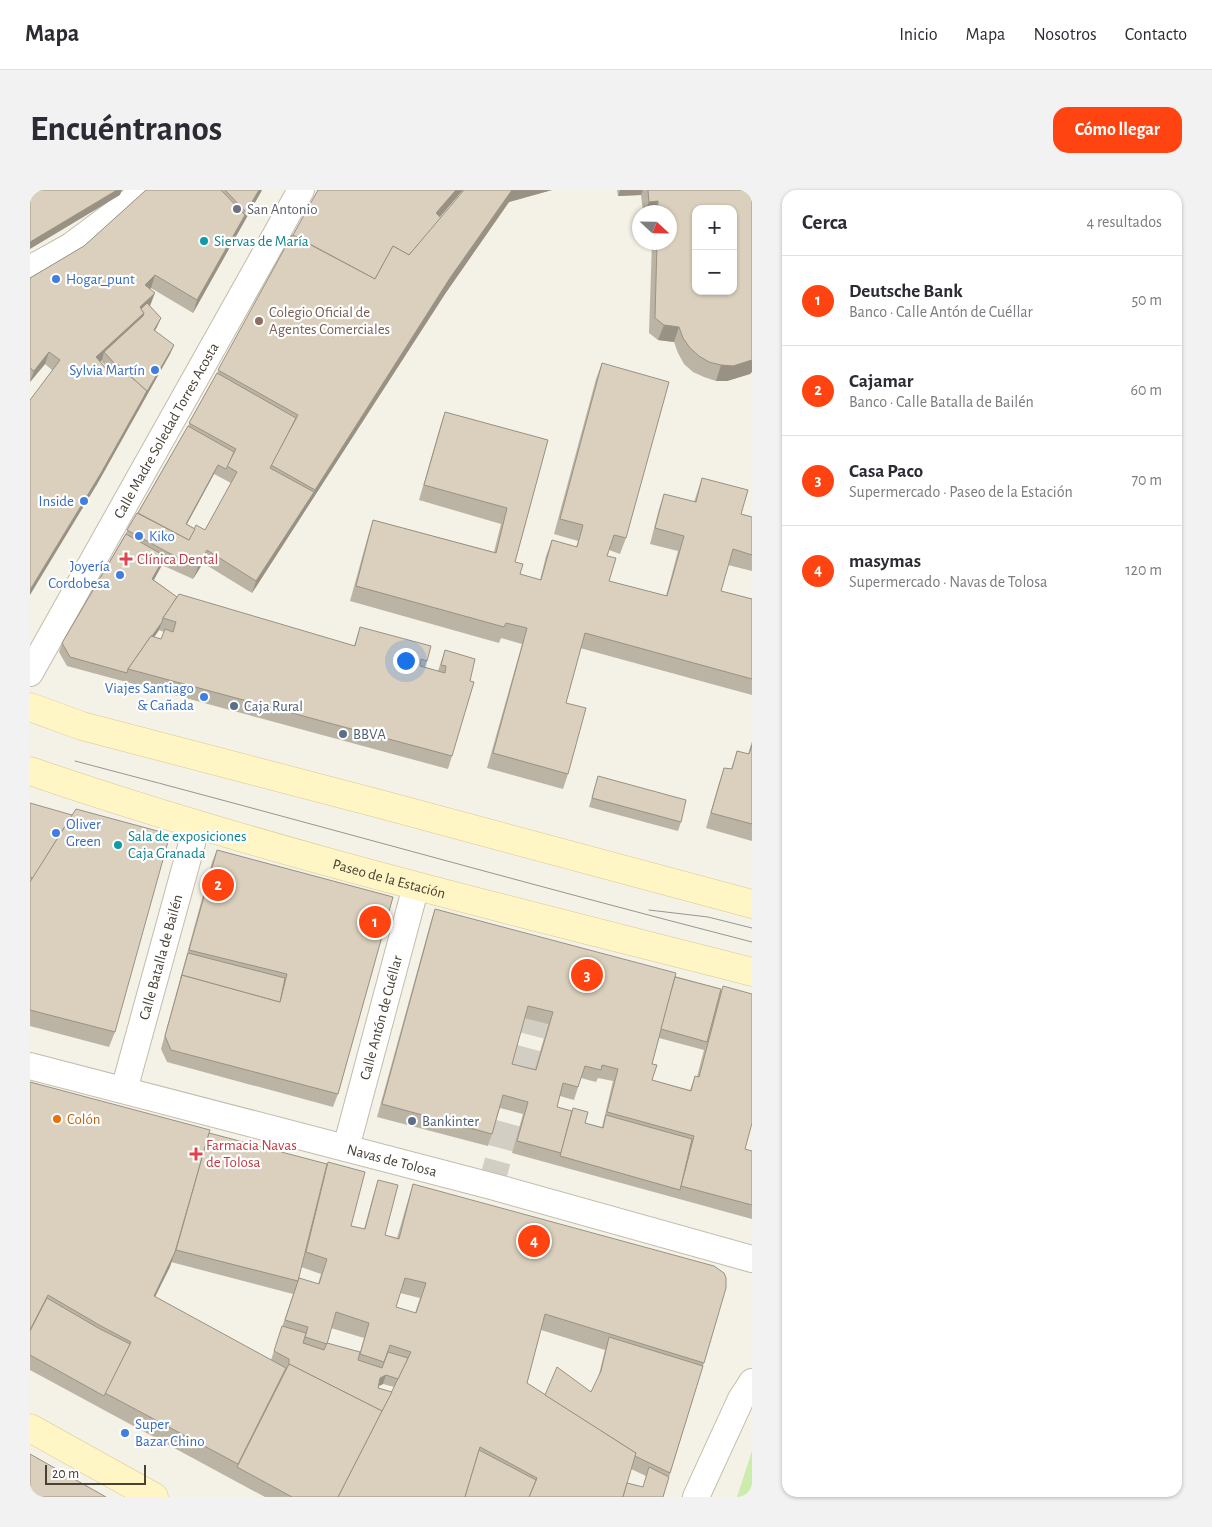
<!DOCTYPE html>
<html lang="es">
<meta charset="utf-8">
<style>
:root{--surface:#fff;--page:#f2f2f3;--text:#2b2b33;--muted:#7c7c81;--line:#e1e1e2;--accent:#ff4412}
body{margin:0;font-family:"Alegreya Sans",sans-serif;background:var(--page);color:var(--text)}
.controls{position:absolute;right:15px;top:15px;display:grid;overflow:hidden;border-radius:10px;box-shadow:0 1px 4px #0004}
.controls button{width:45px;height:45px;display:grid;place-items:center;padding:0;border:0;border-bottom:1px solid var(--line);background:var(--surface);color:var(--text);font:25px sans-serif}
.compass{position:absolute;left:602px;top:15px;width:45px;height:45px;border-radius:50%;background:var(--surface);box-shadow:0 1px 4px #0004;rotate:112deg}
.scale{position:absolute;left:15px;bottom:12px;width:101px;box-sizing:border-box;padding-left:5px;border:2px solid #484135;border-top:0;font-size:14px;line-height:18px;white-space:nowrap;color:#484135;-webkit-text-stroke:4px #fff;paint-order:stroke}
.you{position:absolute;left:375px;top:470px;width:18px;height:18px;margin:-12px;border:4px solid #fff;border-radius:50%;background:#1a73e8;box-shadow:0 0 0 8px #1a73e833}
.badge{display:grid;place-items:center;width:32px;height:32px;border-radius:50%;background:var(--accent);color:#fff;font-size:16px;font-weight:700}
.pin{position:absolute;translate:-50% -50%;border:2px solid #fff;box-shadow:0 1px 5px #0006}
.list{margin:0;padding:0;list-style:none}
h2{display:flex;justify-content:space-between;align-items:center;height:65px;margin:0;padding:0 20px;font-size:21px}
h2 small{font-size:16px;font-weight:400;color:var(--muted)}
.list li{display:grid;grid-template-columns:32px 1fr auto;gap:15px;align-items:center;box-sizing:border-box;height:90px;padding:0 20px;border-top:1px solid var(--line)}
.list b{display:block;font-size:19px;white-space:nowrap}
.list p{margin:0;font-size:16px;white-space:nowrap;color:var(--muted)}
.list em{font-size:16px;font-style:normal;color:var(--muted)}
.map{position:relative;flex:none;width:722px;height:1307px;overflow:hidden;border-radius:15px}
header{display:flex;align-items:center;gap:30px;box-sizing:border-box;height:70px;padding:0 25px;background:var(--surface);border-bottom:1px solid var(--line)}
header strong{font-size:24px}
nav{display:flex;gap:28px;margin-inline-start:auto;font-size:18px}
.intro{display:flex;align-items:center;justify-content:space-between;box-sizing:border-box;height:120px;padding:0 30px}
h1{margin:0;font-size:35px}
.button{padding:12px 22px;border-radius:15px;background:var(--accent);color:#fff;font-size:18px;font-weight:700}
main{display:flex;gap:30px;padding:0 30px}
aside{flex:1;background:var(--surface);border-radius:15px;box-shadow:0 1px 4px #0004}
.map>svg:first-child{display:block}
.green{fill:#cbecac}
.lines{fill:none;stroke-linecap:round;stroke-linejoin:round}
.street-tunnel{stroke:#d2cec3;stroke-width:26;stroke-dasharray:26 13;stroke-linecap:butt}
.street-casing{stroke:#c3bcab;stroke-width:28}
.secondary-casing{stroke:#d8c992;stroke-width:29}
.street{stroke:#fff;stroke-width:26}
.secondary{stroke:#fff5c5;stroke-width:28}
.tram{stroke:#969696;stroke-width:1}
.wall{fill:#bbb3a3;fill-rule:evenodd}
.shaded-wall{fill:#999284}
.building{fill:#dad0bd;stroke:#999284;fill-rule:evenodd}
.worship-dot{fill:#6b7280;stroke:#fff;stroke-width:2}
.culture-dot{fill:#0f9aa8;stroke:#fff;stroke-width:2}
.shop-dot{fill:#3f7fe0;stroke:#fff;stroke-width:2}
.education-dot{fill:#8d6e63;stroke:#fff;stroke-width:2}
.health-dot{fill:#e0444e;stroke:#fff;stroke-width:2}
.service-dot{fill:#5c6f8a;stroke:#fff;stroke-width:2}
.food-dot{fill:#e8710a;stroke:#fff;stroke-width:2}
.labels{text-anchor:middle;stroke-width:4.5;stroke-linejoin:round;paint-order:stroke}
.worship-label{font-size:15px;fill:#5b616d;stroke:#fff;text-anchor:start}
.culture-label{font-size:15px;fill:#0d838f;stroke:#fff;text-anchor:start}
.shop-label{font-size:15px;fill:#366cbe;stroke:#fff;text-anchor:start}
.education-label{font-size:15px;fill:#785e54;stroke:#fff;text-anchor:start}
.street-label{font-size:15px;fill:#484135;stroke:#fff}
.health-label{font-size:15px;fill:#be3a42;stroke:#fff;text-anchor:start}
.service-label{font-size:15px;fill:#4e5e75;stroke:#fff;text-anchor:start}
.food-label{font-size:15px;fill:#c56008;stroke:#fff;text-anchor:start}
</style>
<header>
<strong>Mapa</strong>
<nav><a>Inicio</a><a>Mapa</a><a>Nosotros</a><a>Contacto</a></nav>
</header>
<div class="intro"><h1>Encuéntranos</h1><a class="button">Cómo llegar</a></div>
<main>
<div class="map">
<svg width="722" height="1307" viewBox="0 0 722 1307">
<rect width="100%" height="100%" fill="#f4f1e6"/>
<polygon class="green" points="722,1261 722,1307 707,1307"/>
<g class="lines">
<polyline class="street-tunnel" points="461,996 514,797"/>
<g class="street-casing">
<g id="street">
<polyline points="0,79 41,56 116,0"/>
<path id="s1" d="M0,483L271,0"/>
<path id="s2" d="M0,876L461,996L722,1069"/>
<path id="s3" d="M94,900L167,635"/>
<path id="s4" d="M316,958L386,696"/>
<polyline points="666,1307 711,1209 722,1192"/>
</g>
</g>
<g class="secondary-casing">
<g id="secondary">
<polyline points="0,517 52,536 350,614 722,714"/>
<path id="s5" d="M0,581C236,662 480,720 722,782"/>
<polyline points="0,1238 124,1307"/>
</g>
</g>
<use href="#street" class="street"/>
<use href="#secondary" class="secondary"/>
<g class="tram">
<path d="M45,571C271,630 496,694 722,752"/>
<polyline points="619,720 678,727 722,738"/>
</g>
</g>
<g class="wall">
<path d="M116,0H232L163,123L121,98L120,99V116L131,128L125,141L144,155L140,164L66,296L22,180L15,174L0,192V88L54,56ZM72,170L71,171L80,181L79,182L70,171Z"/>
<path d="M288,0H433L410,27L411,28L434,0H522L479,12L415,104L222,403L173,373L163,389L132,375L124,390L147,407L324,456L330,437L397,471L395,477L408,481L415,460L422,566L418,579L37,476L29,462L32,453L158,236ZM184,284L201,293L175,340L165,339L157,334ZM129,440L134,442L131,449L124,447Z"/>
<polygon points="587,0 722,0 720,184 697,191 686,191 674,187 663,182 654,174 648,163 644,152 628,150 619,143 622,52 640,52 640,22 613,22 611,5 588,6"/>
<polygon points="572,173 596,348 590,364 579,360 577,366 579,391 636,406 648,361 620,354 629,319 634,304 664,312 672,288 711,324 722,327 722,381 698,375 691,401 722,409 722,505 550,458 536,513 538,584 533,599 457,578 492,454 471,448 469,453 320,411 338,346 343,330 464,362 471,334 389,310 410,237 415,222 518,250 485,372 490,384 510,390 516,366 522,350 546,357 548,351 524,344 566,189"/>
<polygon points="722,551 722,651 676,638 689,593 694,578 701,579 707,561 718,564"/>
<polygon points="568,586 651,632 648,641 559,617"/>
<polygon points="0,613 85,842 79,857 0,836"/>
<polygon points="187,660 363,707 308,904 303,917 137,872 131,859 182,672"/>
<path d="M405,719L691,799L715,959L722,961V1029L482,963L493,924L470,918L462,944L458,956L347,927L401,731ZM494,828L518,834L505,879L482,874ZM629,848L674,860L667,887L665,886L660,900L622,890V874ZM551,888L566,892L568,888L583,891L572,937L555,933L527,917L530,906L544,910Z"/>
<path d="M0,892L179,943L321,1036L334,1039L343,1006L348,990L355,1045L367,1048L378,1010L383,994L674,1173L633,1307H235L0,1180ZM141,1072L263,1104L241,1170L255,1178L125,1107ZM271,1077L291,1084L288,1094L268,1091ZM370,1103L390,1108L385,1123L366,1117ZM301,1138L334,1148L330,1162L297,1153ZM511,1140L575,1160L568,1188L561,1202L515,1205L497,1193ZM353,1194L364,1197L362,1202L348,1198L349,1196ZM601,1279L616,1286L613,1297L597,1293Z"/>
</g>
<g class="shaded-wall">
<polygon points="87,0 92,0 90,5 0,59 0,52"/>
<polygon points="229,0 232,0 163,123 167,110"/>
<polygon points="426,0 433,0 402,36 406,23"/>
<polygon points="482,0 522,0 479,12 415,104 222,403 226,391 284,302 285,300 420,88"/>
<polygon points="590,0 613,0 611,5 588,6"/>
<polygon points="628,11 624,22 615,22 619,12"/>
<polygon points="125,85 121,98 111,108 115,95"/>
<polygon points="125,103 120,116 111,124 110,117"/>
<polygon points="114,123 109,135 74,162 72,170 61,179 66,167"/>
<polygon points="131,128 127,137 120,148 124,140"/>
<polygon points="634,135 649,137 644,152 628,150"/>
<polygon points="144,155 140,164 66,296 0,405 0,400"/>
<polygon points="19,162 15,174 0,192 4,181"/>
<polygon points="722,170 722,182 720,184 697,191 686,191 691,175"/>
<polygon points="188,275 184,284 152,343 156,334"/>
<polygon points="177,360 173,373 163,389 168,377"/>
<polygon points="135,366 132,375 119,398 122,389"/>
<polygon points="132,432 129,440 102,480 99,480"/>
<polygon points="145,1062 140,1077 118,1121 124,1106"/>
<polygon points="356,1185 353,1194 347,1197 350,1188"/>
</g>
<g class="building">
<polygon points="0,0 87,0 0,52 0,3 1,2"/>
<polygon points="116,0 191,0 215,25 167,110 125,85 115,95 125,103 110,117 114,123 66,167 79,182 87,174 117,201 71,283 0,400 0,210 30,170 19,162 4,181 0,178 0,88 54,56"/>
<polygon points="195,0 229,0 216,22"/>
<polygon points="288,0 426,0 406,23 411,28 379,65 363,56 345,89 263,45"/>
<polygon points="434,0 482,0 420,88 285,300 241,275 268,225 188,180 262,45 345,89 363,56 379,65"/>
<path d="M618,0H722V170L703,176L691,175L679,172L669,166L660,158L653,148L649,137L634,135L625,128L627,52H640V22H628V11L619,12ZM666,19H703V101H666Z"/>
<polygon points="117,113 131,128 124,140 144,155 115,205 117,201 87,174 86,175 74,162 113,126 114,123 111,119"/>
<polygon points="572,173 639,192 596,348 584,345 577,366 586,368 579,391 637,406 654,346 625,338 634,304 666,312 672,288 718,300 711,324 722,327 722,365 703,359 691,401 722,409 722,489 555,443 536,513 556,518 538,584 463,563 497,438 476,433 474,437 326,396 343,330 466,363 477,318 394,295 415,222 518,250 485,372 493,374 490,384 511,390 522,350 547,357 553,335 530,329"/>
<polygon points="187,183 266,228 240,278 284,302 226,391 177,360 168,377 137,362 97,340 107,323 159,350 166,335 175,340 207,282 197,276 206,259 159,233"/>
<polygon points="158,236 204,262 196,279 188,275 156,334 165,339 159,350 108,323"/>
<polygon points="96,344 135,366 122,389 147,407 133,428 132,432 122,446 121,446 98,479 97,483 40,467 32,453"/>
<polygon points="149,404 325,456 330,437 401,456 397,471 391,469 390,476 415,483 416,476 411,475 415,460 445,469 440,491 444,492 422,566 98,479 121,446 131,449 135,439 143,442 146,432 133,428"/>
<polygon points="722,555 722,634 681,623 694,578 702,579 707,561 719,564"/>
<polygon points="568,586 656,610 651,632 562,608"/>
<polygon points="0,613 42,625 3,688 0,687"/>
<polygon points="46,619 135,643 139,648 85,842 0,820 0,692"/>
<polygon points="187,660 363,707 308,904 141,860 135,846 152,785 250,812 257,784 159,760"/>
<path d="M405,719L646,783L622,874L627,875L622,890L661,901L665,886L669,887L693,796L722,804V933L715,959L722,961V1015L651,996L664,946L577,922L588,879L572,875L571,880L555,876L548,897L533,893L527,917L542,921L531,963L487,951L498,912L473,905L462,944L352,914ZM498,816L523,822L506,880L482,874Z"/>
<polygon points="158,763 255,788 250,812 152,785 151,788"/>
<polygon points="645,787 691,799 677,852 631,839"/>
<polygon points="0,892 180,940 145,1062 124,1106 256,1178 208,1274 75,1203 101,1152 71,1136 18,1105 0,1140"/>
<polygon points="543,918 558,922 555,933 573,938 576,925 662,949 650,1000 530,966"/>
<polygon points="179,943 297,974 268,1091 146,1060"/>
<path d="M298,972L335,982L321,1036L335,1039L348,990L368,995L355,1045L369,1049L383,994L684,1076L694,1083L696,1088V1098L674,1173L515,1124L497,1193L606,1263L593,1307H499L507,1288L450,1257L435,1307H308L361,1203L381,1162L360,1155L354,1172L330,1164L339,1133L306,1122L297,1154L275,1147L278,1137L255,1130L269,1088L289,1094L297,1069L276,1062ZM375,1088L396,1093L386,1123L366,1117Z"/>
<polygon points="17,1108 70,1139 100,1154 74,1206 0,1165 0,1141"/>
<polygon points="252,1136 276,1143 273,1153 294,1160 297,1153 330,1162 328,1170 352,1178 358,1162 378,1168 368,1189 356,1185 350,1188 348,1198 362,1202 352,1221 259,1174 259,1169 244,1161"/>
<polygon points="579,1147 673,1176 640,1283 605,1266 606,1263 515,1205 527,1177 561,1202 571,1181"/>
<polygon points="259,1174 352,1221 308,1307 262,1307 207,1277"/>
<polygon points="449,1260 506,1290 499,1307 435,1307"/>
<polygon points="0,1264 76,1307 0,1307"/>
<polygon points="619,1277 639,1287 633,1307 593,1307 597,1293 613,1297"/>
</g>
<circle class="worship-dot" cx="207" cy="19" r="5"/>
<g class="culture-dot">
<circle cx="174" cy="51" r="5"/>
<circle cx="88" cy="655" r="5"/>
</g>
<g class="shop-dot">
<circle cx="26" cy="89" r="5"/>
<circle cx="125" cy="180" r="5"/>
<circle cx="54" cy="311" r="5"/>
<circle cx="109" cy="346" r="5"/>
<circle cx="90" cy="385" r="5"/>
<circle cx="174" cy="507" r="5"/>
<circle cx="26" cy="643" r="5"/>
<circle cx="95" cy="1243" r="5"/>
</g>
<circle class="education-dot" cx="229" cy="131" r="5"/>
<g class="health-dot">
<path d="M93.5 361.5h5v5h5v5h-5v5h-5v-5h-5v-5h5z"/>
<path d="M163.5 956.5h5v5h5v5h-5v5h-5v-5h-5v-5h5z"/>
</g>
<g class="service-dot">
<circle cx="204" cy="516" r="5"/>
<circle cx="313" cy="544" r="5"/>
<circle cx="382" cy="931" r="5"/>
</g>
<circle class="food-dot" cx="27" cy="929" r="5"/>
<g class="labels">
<g class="worship-label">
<text x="217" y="24">San Antonio</text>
</g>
<g class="culture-label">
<text x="184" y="56">Siervas de María</text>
<text x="98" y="651">Sala de exposiciones<tspan x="98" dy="17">Caja Granada</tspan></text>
</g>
<g class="shop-label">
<text x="36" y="94">Hogar_punt</text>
<text x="115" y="185" text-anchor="end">Sylvia Martín</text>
<text x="44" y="316" text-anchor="end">Inside</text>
<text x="119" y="351">Kiko</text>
<text x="80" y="381" text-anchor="end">Joyería<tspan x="80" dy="17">Cordobesa</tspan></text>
<text x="164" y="503" text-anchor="end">Viajes Santiago<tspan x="164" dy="17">&amp; Cañada</tspan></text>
<text x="36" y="639">Oliver<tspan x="36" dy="17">Green</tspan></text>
<text x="105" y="1239">Super<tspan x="105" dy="17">Bazar Chino</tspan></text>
</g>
<g class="education-label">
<text x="239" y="127">Colegio Oficial de<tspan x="239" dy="17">Agentes Comerciales</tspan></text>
</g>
<g class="street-label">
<text dy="5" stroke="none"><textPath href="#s1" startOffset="278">Calle Madre Soledad Torres Acosta</textPath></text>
<text dy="5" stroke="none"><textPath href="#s5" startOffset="375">Paseo de la Estación</textPath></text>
<text dy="5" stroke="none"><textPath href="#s3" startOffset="138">Calle Batalla de Bailén</textPath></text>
<text dy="5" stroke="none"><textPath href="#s4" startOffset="135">Calle Antón de Cuéllar</textPath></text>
<text dy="5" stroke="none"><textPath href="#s2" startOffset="374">Navas de Tolosa</textPath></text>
</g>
<g class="health-label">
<text x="107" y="374">Clínica Dental</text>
<text x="176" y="960">Farmacia Navas<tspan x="176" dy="17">de Tolosa</tspan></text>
</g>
<g class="service-label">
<text x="214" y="521">Caja Rural</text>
<text x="323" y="549">BBVA</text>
<text x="392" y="936">Bankinter</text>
</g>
<g class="food-label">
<text x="37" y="934">Colón</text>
</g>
</g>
</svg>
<div class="controls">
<button>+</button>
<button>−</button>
</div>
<svg class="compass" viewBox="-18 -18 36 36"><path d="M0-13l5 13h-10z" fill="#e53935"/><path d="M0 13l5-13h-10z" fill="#7c7c81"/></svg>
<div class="scale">20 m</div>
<div class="you"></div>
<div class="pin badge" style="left:345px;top:732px">1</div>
<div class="pin badge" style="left:188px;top:695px">2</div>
<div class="pin badge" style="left:557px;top:785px">3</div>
<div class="pin badge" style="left:504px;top:1051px">4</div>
</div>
<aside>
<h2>Cerca<small>4 resultados</small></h2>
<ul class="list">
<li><span class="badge">1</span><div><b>Deutsche Bank</b><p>Banco · Calle Antón de Cuéllar</p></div><em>50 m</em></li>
<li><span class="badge">2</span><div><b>Cajamar</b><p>Banco · Calle Batalla de Bailén</p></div><em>60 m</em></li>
<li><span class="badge">3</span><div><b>Casa Paco</b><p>Supermercado · Paseo de la Estación</p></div><em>70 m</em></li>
<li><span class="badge">4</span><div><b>masymas</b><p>Supermercado · Navas de Tolosa</p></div><em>120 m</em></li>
</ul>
</aside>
</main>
